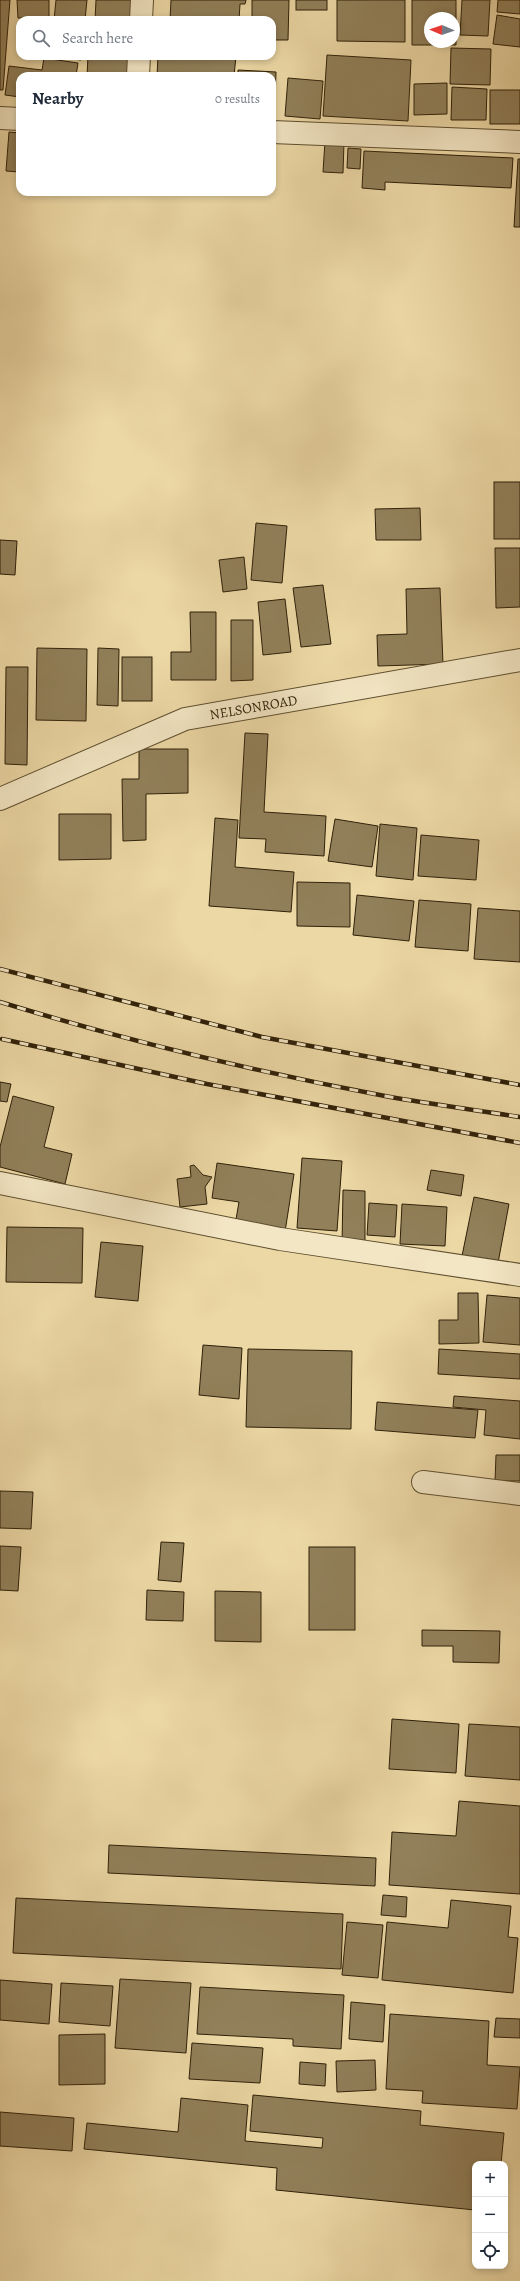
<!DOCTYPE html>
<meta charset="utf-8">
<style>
:root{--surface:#fff;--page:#f6f6f7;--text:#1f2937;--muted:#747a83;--line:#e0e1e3}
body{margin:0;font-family:Alegreya,serif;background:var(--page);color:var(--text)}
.controls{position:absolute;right:12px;bottom:12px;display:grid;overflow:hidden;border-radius:8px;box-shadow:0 2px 6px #0003}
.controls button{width:36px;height:36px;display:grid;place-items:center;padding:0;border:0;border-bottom:1px solid var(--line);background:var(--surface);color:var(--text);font:20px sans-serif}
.compass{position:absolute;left:424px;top:12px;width:36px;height:36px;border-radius:50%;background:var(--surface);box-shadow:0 2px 6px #0003;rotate:272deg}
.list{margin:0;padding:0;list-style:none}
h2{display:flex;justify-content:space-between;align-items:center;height:52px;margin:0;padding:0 16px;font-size:17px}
h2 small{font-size:13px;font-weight:400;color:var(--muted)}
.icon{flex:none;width:22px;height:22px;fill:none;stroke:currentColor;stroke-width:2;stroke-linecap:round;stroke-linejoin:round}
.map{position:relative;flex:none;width:520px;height:2281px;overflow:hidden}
.search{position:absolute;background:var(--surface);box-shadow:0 2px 6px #0003;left:16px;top:16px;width:260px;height:44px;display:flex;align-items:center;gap:10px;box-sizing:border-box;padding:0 14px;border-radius:12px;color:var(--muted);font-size:15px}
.panel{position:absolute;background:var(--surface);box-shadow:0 2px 6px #0003;left:16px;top:72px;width:260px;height:124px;border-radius:12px}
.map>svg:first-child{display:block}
.building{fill:#91805a;stroke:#2f2008;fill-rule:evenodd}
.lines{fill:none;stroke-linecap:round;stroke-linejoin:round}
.minor-casing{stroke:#5e4e2f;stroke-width:24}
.minor{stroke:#f3e6c4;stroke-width:22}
.rail-casing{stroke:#2f2008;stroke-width:4.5}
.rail{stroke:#f3e6c4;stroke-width:3;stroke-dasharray:9;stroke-linecap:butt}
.labels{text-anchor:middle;stroke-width:3;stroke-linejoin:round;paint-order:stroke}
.street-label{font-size:14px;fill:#2f2008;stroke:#f3e6c4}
</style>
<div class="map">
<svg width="520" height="2281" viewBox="0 0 520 2281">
<rect width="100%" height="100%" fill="#ecd8a5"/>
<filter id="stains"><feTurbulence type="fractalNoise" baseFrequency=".005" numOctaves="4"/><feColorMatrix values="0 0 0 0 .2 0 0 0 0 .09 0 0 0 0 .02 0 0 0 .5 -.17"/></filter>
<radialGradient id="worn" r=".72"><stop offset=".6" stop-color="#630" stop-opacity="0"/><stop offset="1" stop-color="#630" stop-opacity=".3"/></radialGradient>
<g class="building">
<polygon points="0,0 10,0 3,90 0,90"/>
<polygon points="17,0 49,0 49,17 18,18"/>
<polygon points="56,0 87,0 85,20 54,20"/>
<polygon points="96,0 141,0 140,20 95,20"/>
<polygon points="171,0 246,0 245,4 240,4 239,20 170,20"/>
<polygon points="252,0 289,0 288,40 272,40 272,20 252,20"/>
<rect x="296" y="0" width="31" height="10"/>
<polygon points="337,0 405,0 405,42 337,41"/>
<path d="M412,0H456V45H412ZM430,18H454V42H430Z"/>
<polygon points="462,0 490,0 488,36 460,35"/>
<polygon points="498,0 520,0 520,14 497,12"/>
<polygon points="497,15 520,19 520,47 493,44"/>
<polygon points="451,48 491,49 490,85 450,84"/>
<polygon points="327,55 411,60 408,121 323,116"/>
<polygon points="47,56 81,56 81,60"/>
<polygon points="88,56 134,56 133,76 87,76"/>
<polygon points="158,56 236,56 234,76 157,76"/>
<polygon points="44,58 78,63 76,76 20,76 20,97 5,95 9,66 42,70"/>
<polygon points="238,70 276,72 275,103 272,103 272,76 238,76"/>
<polygon points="288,78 323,81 320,119 285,116"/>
<polygon points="447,83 447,114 414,115 414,84"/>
<polygon points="452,87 487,89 486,120 451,120"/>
<rect x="490" y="90" width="30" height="34"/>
<polygon points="9,132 20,133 20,172 6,171"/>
<polygon points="325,141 344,142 343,173 323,172"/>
<polygon points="348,148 361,149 360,169 347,168"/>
<polygon points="364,151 513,158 511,188 385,182 385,190 362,188"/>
<polygon points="518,159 520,159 520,227 514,227"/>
<rect x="494" y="482" width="26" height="57"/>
<polygon points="420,508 421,540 376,540 375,509"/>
<polygon points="256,523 287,526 282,583 251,580"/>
<polygon points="0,540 17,541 15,575 0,574"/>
<polygon points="495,548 520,548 520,607 496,608"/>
<polygon points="244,557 247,589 223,592 219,560"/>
<polygon points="323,585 331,644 301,647 293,588"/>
<polygon points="440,588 443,664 378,666 377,635 407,634 406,589"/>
<polygon points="285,599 291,652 263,655 258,602"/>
<polygon points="190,612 216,612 216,680 171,680 171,652 191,652"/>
<polygon points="231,620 253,620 253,680 231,681"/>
<polygon points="37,648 87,649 86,721 36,720"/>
<polygon points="98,648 119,649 118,706 97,705"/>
<rect x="122" y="657" width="30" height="44"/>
<polygon points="6,667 28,667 27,765 5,764"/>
<polygon points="245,733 268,734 264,812 326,816 324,856 265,852 266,839 239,838"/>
<polygon points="139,749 188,749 188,793 146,794 146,840 123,841 122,779 139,779"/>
<polygon points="59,814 111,814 111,859 59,860"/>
<polygon points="215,818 238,820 235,867 294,872 291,912 209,906"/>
<polygon points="335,819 378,826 372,867 328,861"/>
<polygon points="380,824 417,828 413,880 376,876"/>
<polygon points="421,835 479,840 476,880 418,876"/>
<polygon points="297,882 350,883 350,927 297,926"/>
<polygon points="357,895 414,901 409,941 353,935"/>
<polygon points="419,900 471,904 468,951 415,947"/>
<polygon points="478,908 520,911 520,962 474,959"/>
<polygon points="0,1082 11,1084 7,1102 0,1101"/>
<polygon points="13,1096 54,1107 44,1147 72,1154 65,1184 0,1167 0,1147"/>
<polygon points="302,1158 342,1161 337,1231 297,1228"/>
<polygon points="217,1163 294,1174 285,1232 235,1225 239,1202 212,1198"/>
<polygon points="194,1165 203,1175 212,1177 205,1187 207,1204 180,1207 177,1179 191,1177 190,1166"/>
<polygon points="431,1170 464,1175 461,1196 427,1190"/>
<polygon points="343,1190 365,1191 365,1244 342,1244"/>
<polygon points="474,1197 509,1204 498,1263 462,1256"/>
<polygon points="369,1203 397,1205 395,1237 367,1235"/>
<polygon points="402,1204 447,1207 445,1246 400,1244"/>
<polygon points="7,1227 83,1228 82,1283 6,1282"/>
<polygon points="101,1242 143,1246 138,1301 95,1297"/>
<polygon points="458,1293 478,1293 479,1343 439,1344 439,1320 458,1320"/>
<polygon points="487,1295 520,1298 520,1345 483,1342"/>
<polygon points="203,1345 242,1348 239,1399 199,1395"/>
<polygon points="248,1349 352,1351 351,1429 246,1427"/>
<polygon points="439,1349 520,1354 520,1379 438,1374"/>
<polygon points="454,1396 520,1401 520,1439 484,1435 486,1410 453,1407"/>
<polygon points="377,1402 478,1410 475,1438 375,1430"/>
<polygon points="496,1455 520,1455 520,1481 495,1481"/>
<polygon points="0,1491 33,1492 31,1529 0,1528"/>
<polygon points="161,1542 184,1543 181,1582 158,1580"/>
<polygon points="0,1546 21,1547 18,1591 0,1590"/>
<rect x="309" y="1547" width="46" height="83"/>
<polygon points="147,1590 184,1592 183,1621 146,1620"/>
<polygon points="215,1591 261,1592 261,1642 215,1641"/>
<polygon points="422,1630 500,1631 499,1663 453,1662 453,1646 422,1646"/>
<polygon points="392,1719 459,1724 456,1773 389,1769"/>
<polygon points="469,1724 520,1727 520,1780 465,1776"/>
<polygon points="459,1801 520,1806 520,1894 389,1885 392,1832 456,1836"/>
<polygon points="109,1845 376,1858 375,1886 108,1873"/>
<polygon points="383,1895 407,1897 406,1917 381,1915"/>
<polygon points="16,1898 343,1914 341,1969 13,1953"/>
<polygon points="451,1900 511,1906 508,1937 518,1938 513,1993 382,1980 387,1922 448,1928"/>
<polygon points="347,1922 383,1925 378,1978 342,1975"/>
<polygon points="120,1979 191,1983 186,2053 115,2048"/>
<polygon points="0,1980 52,1984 49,2024 0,2020"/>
<polygon points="61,1983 113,1986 110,2026 59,2022"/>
<polygon points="200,1987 344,1995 341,2049 293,2046 293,2039 197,2034"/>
<polygon points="351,2002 385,2005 383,2042 349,2039"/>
<polygon points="390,2014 489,2021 487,2065 520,2067 517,2109 422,2103 423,2091 386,2089"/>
<polygon points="496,2018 520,2019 520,2038 494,2037"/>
<polygon points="105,2034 105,2084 59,2085 59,2035"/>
<polygon points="192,2043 263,2048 260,2083 189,2079"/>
<polygon points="375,2060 376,2090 337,2092 336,2061"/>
<polygon points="300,2062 326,2064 325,2086 299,2084"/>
<polygon points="253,2095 421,2111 420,2125 504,2133 501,2164 475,2164 475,2210 276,2190 277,2168 84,2149 87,2123 178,2132 181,2098 248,2105 245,2141 322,2148 323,2138 250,2131"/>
<polygon points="0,2112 74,2118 72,2151 0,2146"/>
</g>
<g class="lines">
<g class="minor-casing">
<g id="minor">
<polyline points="141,20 142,0"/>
<polyline points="138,76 139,56"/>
<polyline points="0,118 20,119"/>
<polyline points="272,132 520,142"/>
<path id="s1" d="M0,799L185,719L520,660"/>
<polyline points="0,1183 280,1239 520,1275"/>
<polyline points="423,1482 520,1494"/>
</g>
</g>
<use href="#minor" class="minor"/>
<g class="rail-casing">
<g id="rail">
<polyline points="0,969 262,1037 520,1085"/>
<path d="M0,1002C124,1040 257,1072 385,1096C430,1104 475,1110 520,1117"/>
<polyline points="2,1039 207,1084 520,1143"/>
</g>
</g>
<use href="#rail" class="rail"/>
</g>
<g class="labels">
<g class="street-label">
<text dy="5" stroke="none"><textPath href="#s1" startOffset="271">NELSONROAD</textPath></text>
</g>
</g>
<rect width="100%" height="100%" filter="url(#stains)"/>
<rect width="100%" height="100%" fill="url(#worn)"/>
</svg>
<div class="controls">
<button>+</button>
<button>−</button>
<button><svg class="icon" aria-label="locate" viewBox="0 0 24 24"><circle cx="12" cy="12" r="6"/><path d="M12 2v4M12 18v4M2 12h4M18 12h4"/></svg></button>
</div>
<svg class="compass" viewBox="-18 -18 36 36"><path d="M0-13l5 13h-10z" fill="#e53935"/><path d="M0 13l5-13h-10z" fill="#747a83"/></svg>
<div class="search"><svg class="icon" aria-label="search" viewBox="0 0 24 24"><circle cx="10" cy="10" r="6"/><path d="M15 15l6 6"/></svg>Search here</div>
<section class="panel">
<h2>Nearby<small>0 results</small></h2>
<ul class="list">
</ul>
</section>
</div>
